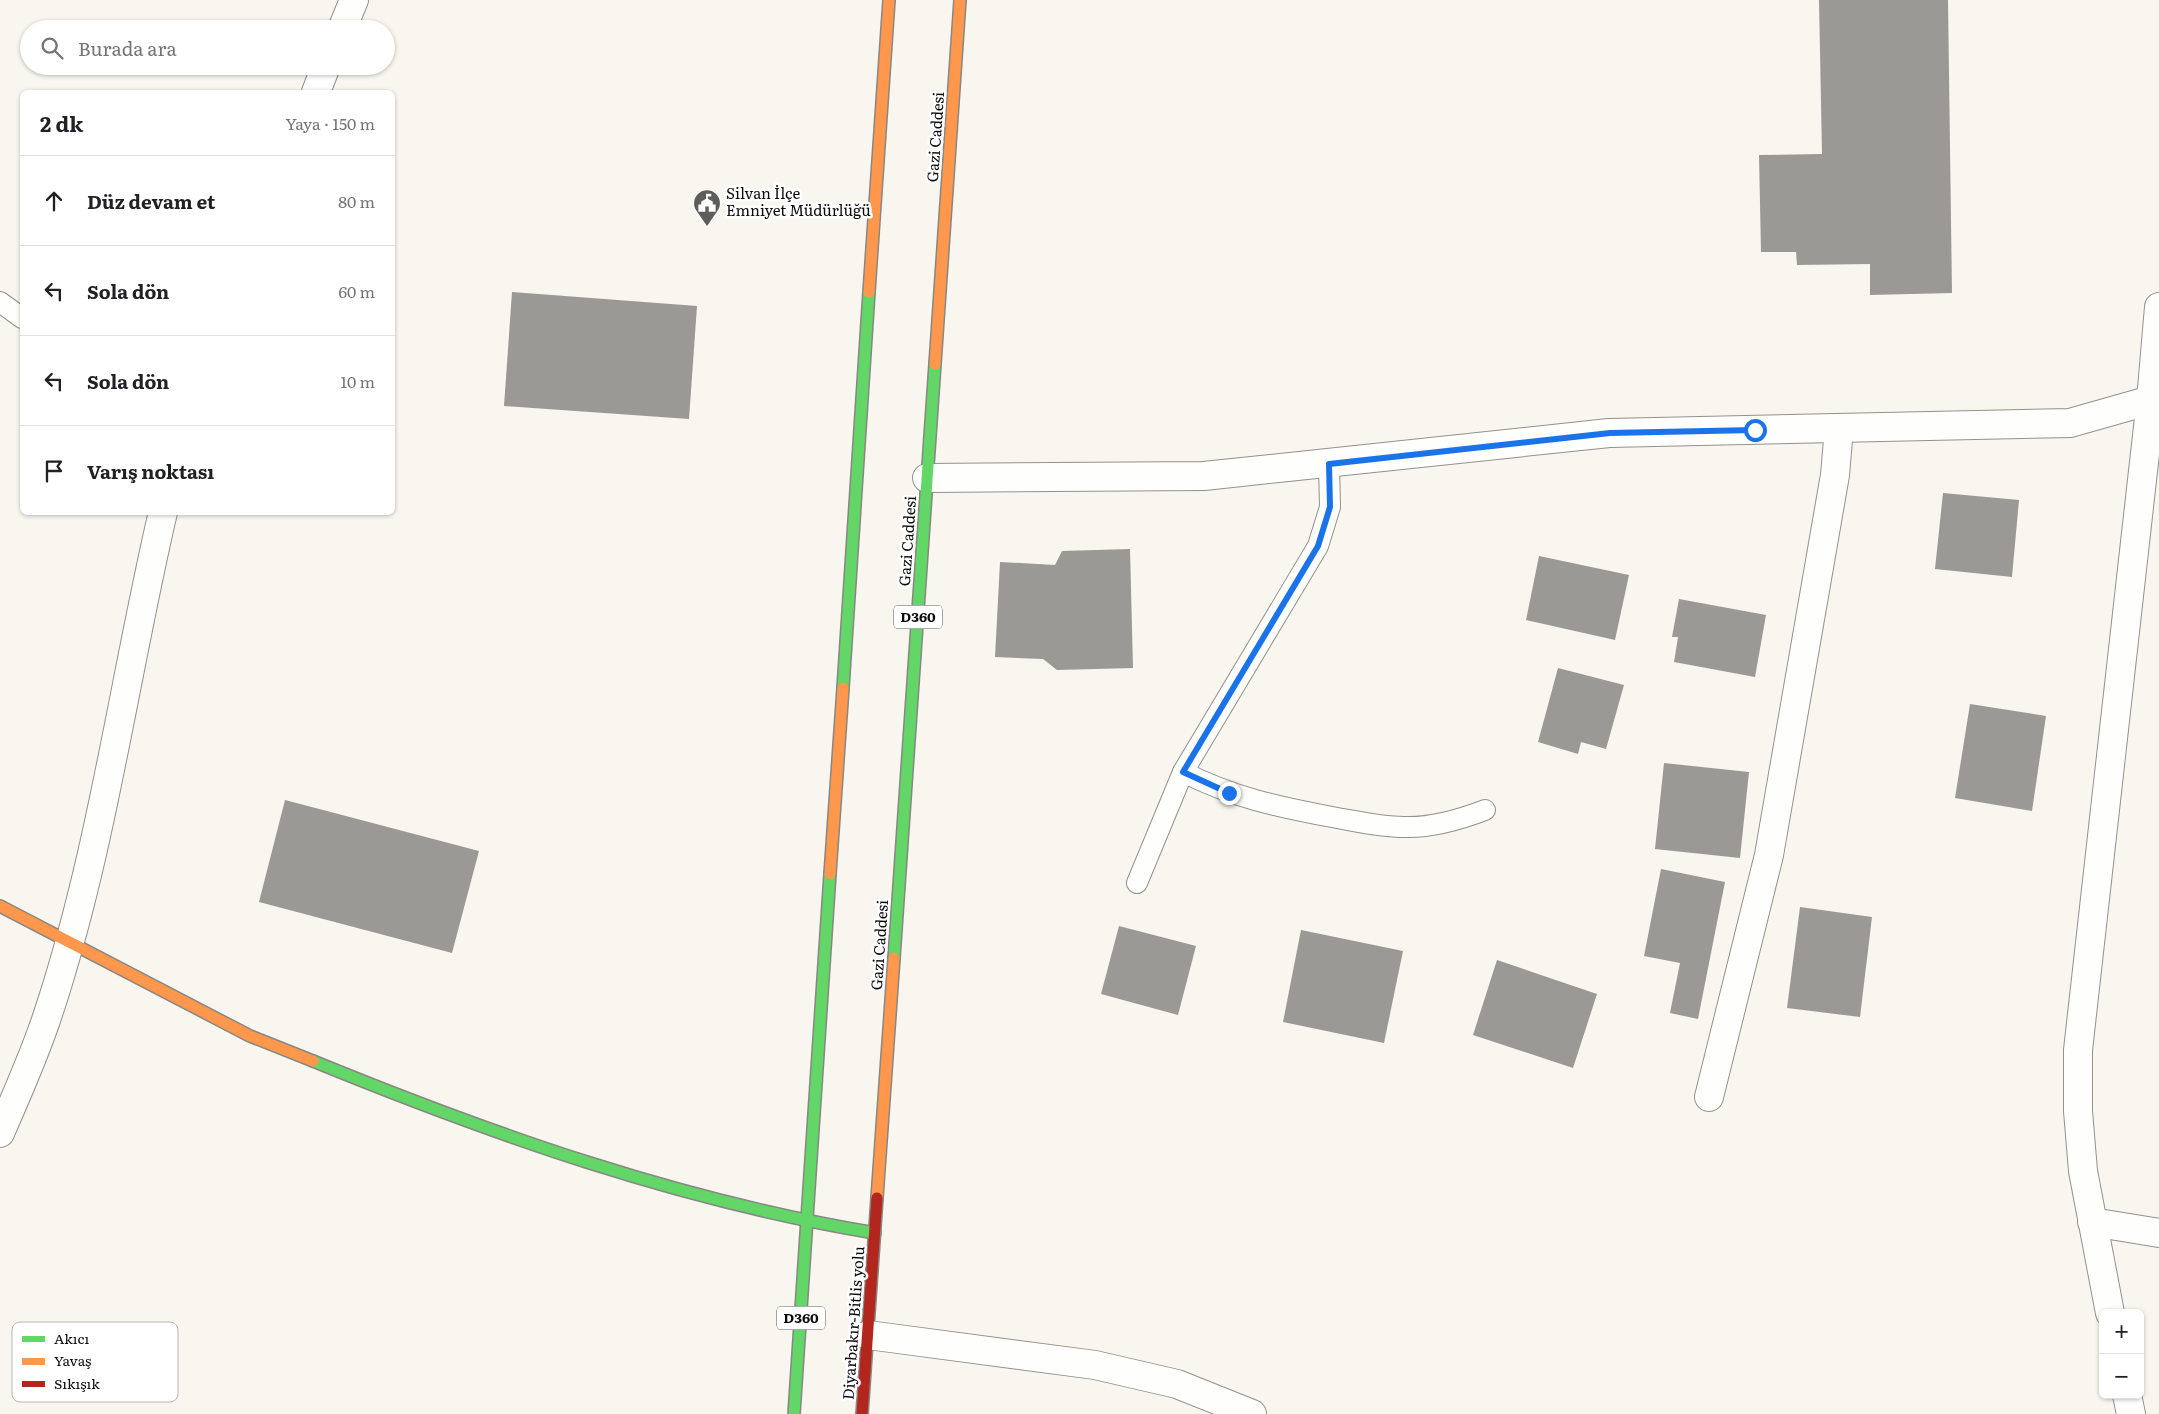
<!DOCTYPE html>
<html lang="tr">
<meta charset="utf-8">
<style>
:root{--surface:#fff;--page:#f2f2f2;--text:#202124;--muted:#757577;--line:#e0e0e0}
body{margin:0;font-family:Literata,serif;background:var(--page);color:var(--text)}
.controls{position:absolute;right:15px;bottom:15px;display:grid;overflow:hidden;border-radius:8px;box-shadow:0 1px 4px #0004}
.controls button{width:45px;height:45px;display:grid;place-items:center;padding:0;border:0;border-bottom:1px solid var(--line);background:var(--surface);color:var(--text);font:25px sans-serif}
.stop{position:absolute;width:15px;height:15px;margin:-11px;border:4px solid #1a73e8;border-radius:50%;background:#fff}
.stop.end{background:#1a73e8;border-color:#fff;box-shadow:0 1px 5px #0008}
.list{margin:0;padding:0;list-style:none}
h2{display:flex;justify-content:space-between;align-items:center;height:65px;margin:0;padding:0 20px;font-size:21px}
h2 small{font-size:16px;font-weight:400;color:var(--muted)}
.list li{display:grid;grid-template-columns:32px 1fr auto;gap:15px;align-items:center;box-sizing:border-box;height:90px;padding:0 20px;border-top:1px solid var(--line)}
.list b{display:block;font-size:19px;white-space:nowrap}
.list em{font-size:16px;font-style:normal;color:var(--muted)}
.icon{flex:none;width:28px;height:28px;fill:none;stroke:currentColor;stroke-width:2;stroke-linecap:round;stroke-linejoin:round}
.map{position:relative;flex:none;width:2159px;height:1414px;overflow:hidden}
.search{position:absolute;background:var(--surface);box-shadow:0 1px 4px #0004;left:20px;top:20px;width:375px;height:55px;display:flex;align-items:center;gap:12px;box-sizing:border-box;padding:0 18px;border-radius:28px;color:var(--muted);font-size:19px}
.panel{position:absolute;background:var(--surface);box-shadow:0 1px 4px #0004;left:20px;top:90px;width:375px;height:425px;border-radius:8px}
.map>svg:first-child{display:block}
.building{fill:#9b9995}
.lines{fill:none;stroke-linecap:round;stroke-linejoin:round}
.lane-casing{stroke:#92918e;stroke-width:22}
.street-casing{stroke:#92918e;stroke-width:30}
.fast-casing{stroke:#888784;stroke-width:14}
.slow-casing{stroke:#888784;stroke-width:14}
.jam-casing{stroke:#888784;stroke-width:14}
.lane{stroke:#fefefd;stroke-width:20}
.street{stroke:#fefefd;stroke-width:28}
.fast{stroke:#63d668;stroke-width:11}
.slow{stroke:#ff974d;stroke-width:11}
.jam{stroke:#b3261e;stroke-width:11}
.route{stroke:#1a73e8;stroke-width:6}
.labels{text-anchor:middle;stroke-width:5;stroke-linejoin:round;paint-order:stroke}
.shield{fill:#fff;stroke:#545454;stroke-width:1}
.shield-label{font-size:14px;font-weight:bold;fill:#0b0b0b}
.street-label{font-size:15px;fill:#0b0b0b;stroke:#fff}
.poi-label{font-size:15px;fill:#0b0b0b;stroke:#fff;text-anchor:start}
.key{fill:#fff;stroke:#b6b6b6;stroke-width:1}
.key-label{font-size:14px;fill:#0b0b0b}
</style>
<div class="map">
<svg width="2159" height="1414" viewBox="0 0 2159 1414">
<rect width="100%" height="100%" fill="#f8f6ef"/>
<g class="building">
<polygon points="1819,0 1948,0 1952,293 1870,295 1870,264 1797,265 1796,252 1761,252 1759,155 1822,154"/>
<polygon points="512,292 697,306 689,419 504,406"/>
<polygon points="1943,493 2019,500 2012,577 1935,569"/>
<polygon points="1130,549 1133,668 1057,670 1043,659 995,657 1000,562 1055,565 1062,551"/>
<polygon points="1539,556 1629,575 1615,640 1526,620"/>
<polygon points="1679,599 1766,615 1755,677 1674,662 1678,637 1672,637"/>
<polygon points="1558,668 1624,685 1606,749 1581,742 1578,754 1538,742"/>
<polygon points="1970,704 2046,716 2032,811 1955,798"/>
<polygon points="1664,763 1749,772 1740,858 1655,849"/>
<polygon points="285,800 479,851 452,953 259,902"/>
<polygon points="1661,869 1725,882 1698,1019 1670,1013 1680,963 1644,956"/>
<polygon points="1800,907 1872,917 1860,1017 1787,1008"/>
<polygon points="1119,926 1196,946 1178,1015 1101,994"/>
<polygon points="1301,930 1403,951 1384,1043 1283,1022"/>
<polygon points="1497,960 1597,994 1573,1068 1473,1035"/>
</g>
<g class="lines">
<g class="lane-casing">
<g id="lane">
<polyline points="0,302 22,318"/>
<path d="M1183,772C1232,797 1278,807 1332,817C1355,821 1379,827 1404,827C1432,828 1459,820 1485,810"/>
<polyline points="1137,883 1183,772 1318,546 1330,507 1329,464"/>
</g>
</g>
<g class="street-casing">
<g id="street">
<polyline points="342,29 354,0"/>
<polyline points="316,92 326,66"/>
<polyline points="927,478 1204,476 1609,433 2070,423 2151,400"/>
<polyline points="1709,1097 1769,855 1835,475 1839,428"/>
<path d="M0,1133C17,1094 35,1054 48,1014C102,851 124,679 163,512"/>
<polyline points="2092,1222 2159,1233"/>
<polyline points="2110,1313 2083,1171 2078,1111 2078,1050 2151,400 2159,307"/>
<polyline points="868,1335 1095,1365 1177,1384 1252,1414"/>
<polyline points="2127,1395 2131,1414"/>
</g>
</g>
<g class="fast-casing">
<g id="fast">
<polyline points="843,688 869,292"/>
<polyline points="894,958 935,364"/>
<path d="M313,1061C494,1135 681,1201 875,1233"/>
<polyline points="794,1414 830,874"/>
</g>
</g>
<g class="slow-casing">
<g id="slow">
<polyline points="869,292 889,0"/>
<polyline points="935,364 960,0"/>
<polyline points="830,874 843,688"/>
<polyline points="0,906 250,1036 313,1061"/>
<polyline points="877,1198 894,958"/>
</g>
</g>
<g class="jam-casing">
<polyline id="jam" points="862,1414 877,1198"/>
</g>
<use href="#lane" class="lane"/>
<use href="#street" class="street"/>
<use href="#fast" class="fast"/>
<use href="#slow" class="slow"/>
<use href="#jam" class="jam"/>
</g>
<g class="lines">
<polyline class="route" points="1229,793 1183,772 1318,546 1330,507 1329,464 1610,433 1755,430"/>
</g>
<defs>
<g id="civic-pin" transform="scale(1.4375)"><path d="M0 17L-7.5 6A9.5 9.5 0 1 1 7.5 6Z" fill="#5e5d5b" stroke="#fff"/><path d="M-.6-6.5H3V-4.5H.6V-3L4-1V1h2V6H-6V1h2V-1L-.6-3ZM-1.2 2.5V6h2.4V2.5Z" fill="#fff"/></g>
</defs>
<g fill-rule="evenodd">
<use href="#civic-pin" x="707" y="203"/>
</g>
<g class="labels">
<g class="shield">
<rect x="894" y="605.5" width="48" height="23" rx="4"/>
<rect x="777" y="1306.5" width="48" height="23" rx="4"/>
</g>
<g class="shield-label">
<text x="918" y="622">D360</text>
<text x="801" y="1323">D360</text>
</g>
<g class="street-label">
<text transform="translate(936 137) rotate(-86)" y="5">Gazi Caddesi</text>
<text transform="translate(908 541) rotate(-86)" y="5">Gazi Caddesi</text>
<text transform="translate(880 945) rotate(-86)" y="5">Gazi Caddesi</text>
<text transform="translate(854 1323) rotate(-86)" y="5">Diyarbakır-Bitlis yolu</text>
</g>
<g class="poi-label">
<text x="726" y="199">Silvan İlçe<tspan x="726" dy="17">Emniyet Müdürlüğü</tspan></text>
</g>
</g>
<rect x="12" y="1322" width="166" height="80" rx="8" class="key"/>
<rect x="22" y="1336" width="23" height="6" fill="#63d668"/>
<rect x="22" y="1358" width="23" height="7" fill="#ff974d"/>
<rect x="22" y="1381" width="23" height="6" fill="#b3261e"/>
<g class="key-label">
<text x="54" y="1344">Akıcı</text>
<text x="54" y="1366">Yavaş</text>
<text x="54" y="1389">Sıkışık</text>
</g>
</svg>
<div class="controls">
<button>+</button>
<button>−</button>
</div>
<div class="stop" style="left:1755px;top:430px"></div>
<div class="stop end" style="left:1229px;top:793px"></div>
<div class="search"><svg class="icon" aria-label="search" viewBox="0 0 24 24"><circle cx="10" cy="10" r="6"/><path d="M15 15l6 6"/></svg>Burada ara</div>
<section class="panel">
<h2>2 dk<small>Yaya · 150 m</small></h2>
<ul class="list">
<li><svg class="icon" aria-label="ahead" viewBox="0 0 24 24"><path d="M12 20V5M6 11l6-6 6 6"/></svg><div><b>Düz devam et</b></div><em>80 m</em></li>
<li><svg class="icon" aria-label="left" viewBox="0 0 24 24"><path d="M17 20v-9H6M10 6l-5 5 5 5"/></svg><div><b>Sola dön</b></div><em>60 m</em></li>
<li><svg class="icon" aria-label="left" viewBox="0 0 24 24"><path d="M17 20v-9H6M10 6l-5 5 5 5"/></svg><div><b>Sola dön</b></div><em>10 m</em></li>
<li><svg class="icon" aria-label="arrive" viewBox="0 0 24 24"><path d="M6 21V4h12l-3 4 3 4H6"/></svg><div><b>Varış noktası</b></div></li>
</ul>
</section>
</div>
